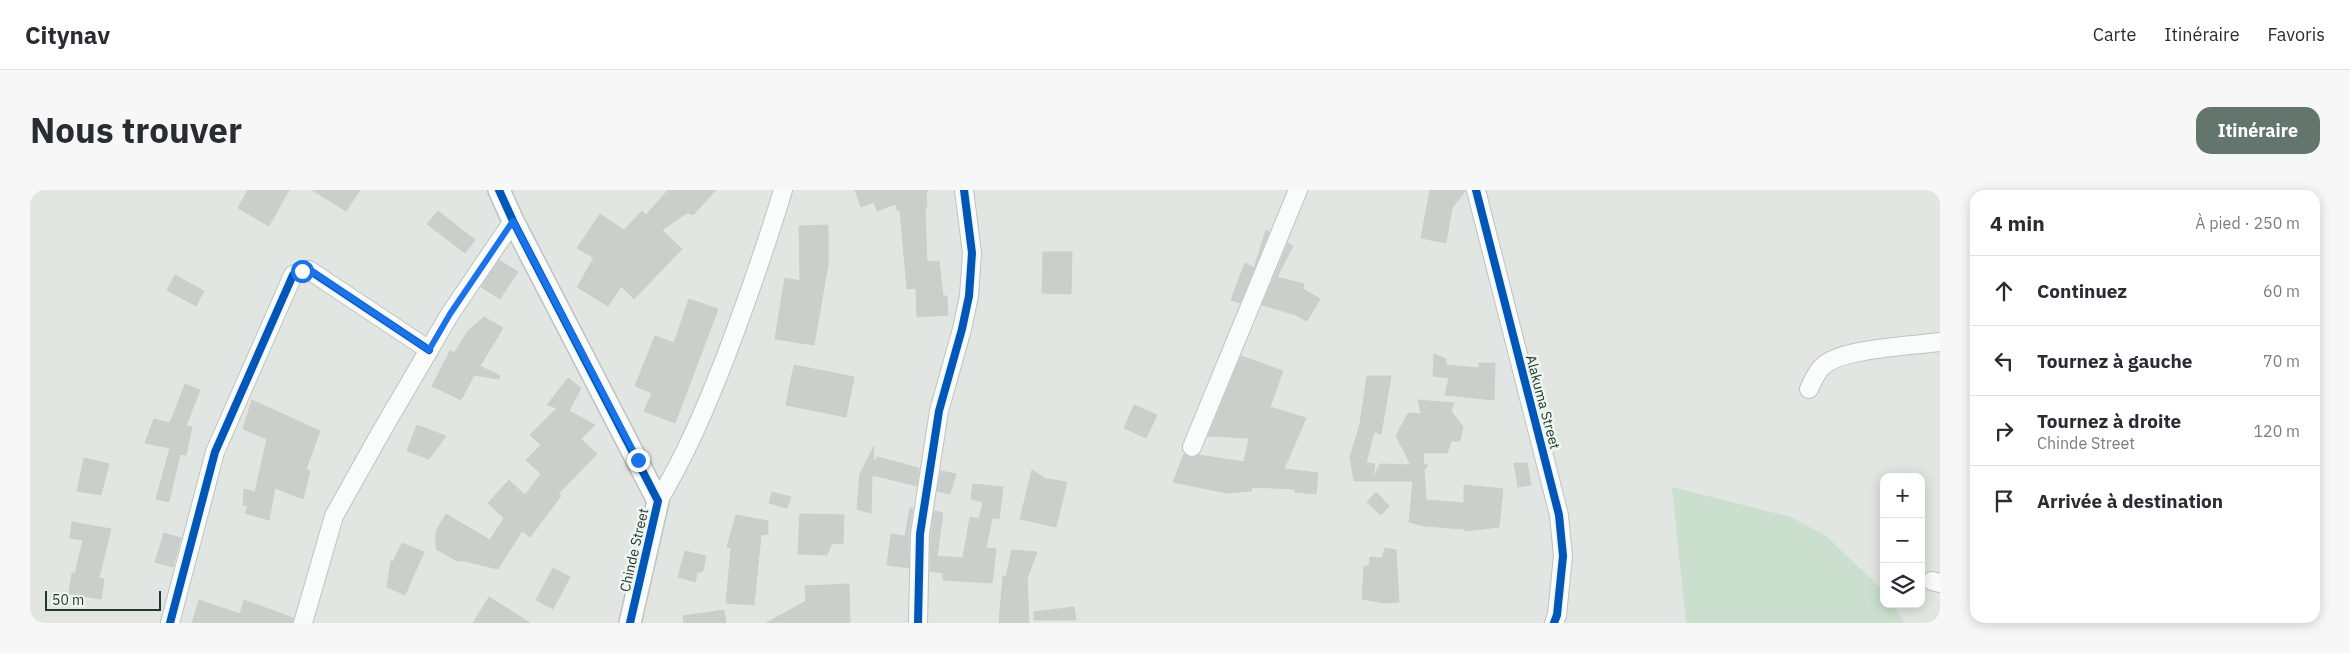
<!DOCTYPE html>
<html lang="fr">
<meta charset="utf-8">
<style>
:root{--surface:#fff;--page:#f7f7f7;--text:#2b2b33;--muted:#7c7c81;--line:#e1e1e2;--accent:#64756d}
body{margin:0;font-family:"IBM Plex Sans",sans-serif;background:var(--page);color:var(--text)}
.controls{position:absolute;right:15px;bottom:15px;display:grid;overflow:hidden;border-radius:10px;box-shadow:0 2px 12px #0003}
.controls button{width:45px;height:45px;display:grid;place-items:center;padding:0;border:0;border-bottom:1px solid var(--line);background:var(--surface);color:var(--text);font:25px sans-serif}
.scale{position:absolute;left:15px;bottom:12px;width:116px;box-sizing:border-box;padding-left:5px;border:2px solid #21382e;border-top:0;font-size:14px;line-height:18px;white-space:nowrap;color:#21382e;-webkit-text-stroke:4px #eff6f1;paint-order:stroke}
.stop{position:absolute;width:15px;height:15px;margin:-11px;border:4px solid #1a73e8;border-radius:50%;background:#fff}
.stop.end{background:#1a73e8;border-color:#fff;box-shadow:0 1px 5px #0008}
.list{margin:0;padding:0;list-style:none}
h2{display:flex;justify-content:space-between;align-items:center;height:65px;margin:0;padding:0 20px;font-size:21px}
h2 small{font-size:16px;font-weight:400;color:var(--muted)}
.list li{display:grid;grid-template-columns:32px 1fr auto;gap:15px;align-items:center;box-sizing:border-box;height:70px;padding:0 20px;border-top:1px solid var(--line)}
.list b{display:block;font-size:19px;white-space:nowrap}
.list p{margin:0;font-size:16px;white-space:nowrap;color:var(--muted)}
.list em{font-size:16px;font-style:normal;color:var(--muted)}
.icon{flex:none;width:28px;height:28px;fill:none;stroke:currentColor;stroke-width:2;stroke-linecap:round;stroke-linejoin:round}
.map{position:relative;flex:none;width:1910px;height:433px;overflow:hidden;border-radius:15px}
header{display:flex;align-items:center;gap:30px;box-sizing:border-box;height:70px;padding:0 25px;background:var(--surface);border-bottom:1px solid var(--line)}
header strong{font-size:24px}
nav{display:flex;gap:28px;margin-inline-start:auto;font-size:18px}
.intro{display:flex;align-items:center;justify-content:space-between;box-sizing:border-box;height:120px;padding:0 30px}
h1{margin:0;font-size:35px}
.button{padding:12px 22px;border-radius:15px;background:var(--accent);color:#fff;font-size:18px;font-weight:700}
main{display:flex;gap:30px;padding:0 30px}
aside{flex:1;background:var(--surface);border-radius:15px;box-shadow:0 2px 12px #0003}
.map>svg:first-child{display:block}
.green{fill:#cadfce}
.building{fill:#cacfcc;stroke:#cacfcc}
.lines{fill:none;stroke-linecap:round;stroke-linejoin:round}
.minor-casing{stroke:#bec3c0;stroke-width:20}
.tertiary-casing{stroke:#bec3c0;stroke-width:24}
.minor{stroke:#fafbfb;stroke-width:18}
.tertiary{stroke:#fafbfb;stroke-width:21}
.cycleway-casing{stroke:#eff6f1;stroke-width:11}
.cycleway{stroke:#0057b8;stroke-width:8}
.route{stroke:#1a73e8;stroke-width:6}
.labels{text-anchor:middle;stroke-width:5;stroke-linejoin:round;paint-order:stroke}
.street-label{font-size:14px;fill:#21382e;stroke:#eff6f1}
</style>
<header>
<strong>Citynav</strong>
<nav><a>Carte</a><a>Itinéraire</a><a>Favoris</a></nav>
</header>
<div class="intro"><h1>Nous trouver</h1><a class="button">Itinéraire</a></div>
<main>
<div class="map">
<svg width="1910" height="433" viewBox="0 0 1910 433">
<rect width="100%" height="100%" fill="#e1e6e3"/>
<polygon class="green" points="1642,297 1761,327 1796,346 1854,401 1854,414 1862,414 1875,433 1656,433"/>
<g class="building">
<polygon points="218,0 259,0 239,36 208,18"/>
<polygon points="282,0 330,0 316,21"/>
<polygon points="638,0 686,0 663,25 657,23 632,40 652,59 604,109 591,96 578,116 547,97 564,68 547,58 570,24 594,40 612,21 616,25"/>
<polygon points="825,0 899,0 896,2 897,17 895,18 897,72 909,71 913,106 917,106 918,125 887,127 886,98 877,99 870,20 867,20 866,14 847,21 844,12 831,17"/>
<polygon points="1400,0 1436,0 1422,18 1416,53 1391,48"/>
<polygon points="408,21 445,50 435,63 397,34"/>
<polygon points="798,35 798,75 784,155 745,149 755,88 770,91 769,36"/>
<polygon points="1236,40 1239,42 1210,113 1201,110 1215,73 1224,78"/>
<polygon points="1258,53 1263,56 1247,87 1274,94 1273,99 1290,109 1277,131 1266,125 1232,115"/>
<polygon points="1013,62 1042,62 1041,104 1012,103"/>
<polygon points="469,70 488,82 470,109 451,97"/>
<polygon points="145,85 174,101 166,116 137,100"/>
<polygon points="659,109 688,119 645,233 614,221 622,203 605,196 625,146 644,153"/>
<polygon points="454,127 473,138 450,176 470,186 469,189 444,185 431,210 402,196 420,161 424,163 438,141"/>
<polygon points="1404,164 1416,169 1416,175 1449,178 1449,173 1465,173 1464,210 1415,205 1419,188 1403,186"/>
<polygon points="1211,166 1253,181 1240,217 1276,228 1254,279 1288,283 1286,304 1265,302 1265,299 1222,297 1221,301 1197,303 1143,292 1154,264 1158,267 1169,265 1214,272 1219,248 1178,246"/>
<polygon points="764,175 824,187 816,227 756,215"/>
<polygon points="1337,186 1361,186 1351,244 1344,242 1336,273 1345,274 1343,288 1350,274 1381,275 1366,246 1378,223 1391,224 1388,210 1424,213 1421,221 1433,237 1430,251 1421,251 1417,263 1393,263 1394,275 1398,275 1394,280 1396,310 1434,313 1434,295 1473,299 1469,337 1435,341 1435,339 1394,336 1379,332 1383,291 1324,291 1320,267 1330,234"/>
<polygon points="538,188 551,198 539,221 565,235 551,249 567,264 528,304 531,306 500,347 492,341 468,379 430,370 429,372 406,359 406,341 416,324 460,350 474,328 458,313 479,290 495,305 511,284 496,270 511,255 500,245 527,218 517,215"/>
<polygon points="155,194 170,200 156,236 162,237 156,265 150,264 139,312 126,309 140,258 115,253 124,229 140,233"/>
<polygon points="222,210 290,241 276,279 280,281 273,309 245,298 239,330 215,323 218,316 213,315 214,299 225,302 237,249 213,239"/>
<polygon points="1104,215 1127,225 1116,248 1094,238"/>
<polygon points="387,235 416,246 399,269 377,261"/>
<polygon points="844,256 843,270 846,270 847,267 889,278 887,296 842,285 841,323 827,319 830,284"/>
<polygon points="54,268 79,274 71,305 47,301"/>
<polygon points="1484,273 1497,273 1501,295 1488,297"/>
<polygon points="1002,280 1016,289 1037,292 1026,337 990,329"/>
<polygon points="911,281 926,284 920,304 907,301"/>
<polygon points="943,294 973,297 969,329 962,328 956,358 966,359 962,393 913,390 913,383 900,381 901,345 904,321 913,323 907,366 933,368 940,327 949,329 953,312 941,309"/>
<polygon points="742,302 761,307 757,318 739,313"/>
<polygon points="1346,302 1359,316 1351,325 1337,312"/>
<polygon points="880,318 883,318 879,344 879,378 857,375 861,344 875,346"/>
<polygon points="770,324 814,325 813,354 802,353 797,365 768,364"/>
<polygon points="706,325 738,331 738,344 731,345 724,415 696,413 701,358 697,357"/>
<polygon points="42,332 81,339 69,388 74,389 71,409 39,404 42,383 45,384 53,350 40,348"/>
<polygon points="134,343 151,348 143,377 125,372"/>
<polygon points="372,353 394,362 375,405 357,397 361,371 363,372"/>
<polygon points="1355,358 1366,360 1369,412 1354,413 1332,409 1334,376 1339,376 1340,367 1352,368"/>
<polygon points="982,360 1007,362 997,389 999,433 969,433 973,386 976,387"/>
<polygon points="655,361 676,366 673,381 667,383 665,392 648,387"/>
<polygon points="523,378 540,387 523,419 506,410"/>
<polygon points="819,394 820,433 736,433 776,411 775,396"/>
<polygon points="459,407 500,433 443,433"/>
<polygon points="169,410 210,424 214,410 263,428 263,433 162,433"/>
<polygon points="1044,417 1046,430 1004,430 1004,422"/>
<polygon points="694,420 696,433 654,433 653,426"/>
</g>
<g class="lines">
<g class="minor-casing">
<g id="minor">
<polyline points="1446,0 1529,325 1533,366 1527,425 1524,433"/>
<path d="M1779,199C1783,191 1786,182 1793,176C1812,158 1883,156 1910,152"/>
<polyline points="1162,257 1268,0"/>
<path d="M628,311C656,265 676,217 696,166C717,110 736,57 753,0"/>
<polyline points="1902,391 1910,393"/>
<polyline points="140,433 185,262 263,85 272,81 279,80 399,160"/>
<polyline points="273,433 304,326 351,242 420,124 483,31"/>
<polyline points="888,433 890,344 909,221 932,139 939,106 942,63 934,0"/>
</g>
</g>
<g class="tertiary-casing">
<polyline id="tertiary" points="469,0 483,31 628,311 600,433"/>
</g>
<use href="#minor" class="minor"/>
<use href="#tertiary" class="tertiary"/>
<g class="cycleway-casing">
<g id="cycleway">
<polyline points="469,0 483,31 628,311 600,433"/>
<polyline points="1446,0 1529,325 1533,366 1527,425 1524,433"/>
<polyline points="140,433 185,262 263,85 272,81 279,80 399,160"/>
<polyline points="888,433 890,344 909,221 932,139 939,106 942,63 934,0"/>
</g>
</g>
<use href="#cycleway" class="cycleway"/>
</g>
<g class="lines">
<polyline class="route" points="272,81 280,80 399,160 420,124 483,31 608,270"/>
</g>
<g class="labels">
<g class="street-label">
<text transform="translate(1513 212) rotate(75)" y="5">Alakuma Street</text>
<text transform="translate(604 360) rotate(-77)" y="5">Chinde Street</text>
</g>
</g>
</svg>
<div class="controls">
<button>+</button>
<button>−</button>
<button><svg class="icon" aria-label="layers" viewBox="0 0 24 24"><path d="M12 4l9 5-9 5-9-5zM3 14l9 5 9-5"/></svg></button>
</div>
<div class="scale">50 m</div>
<div class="stop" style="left:272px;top:81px"></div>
<div class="stop end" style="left:608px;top:270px"></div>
</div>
<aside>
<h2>4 min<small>À pied · 250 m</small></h2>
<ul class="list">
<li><svg class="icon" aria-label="ahead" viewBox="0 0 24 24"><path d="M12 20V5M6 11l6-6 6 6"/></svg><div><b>Continuez</b></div><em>60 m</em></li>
<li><svg class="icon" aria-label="left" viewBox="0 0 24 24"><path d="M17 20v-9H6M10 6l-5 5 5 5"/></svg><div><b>Tournez à gauche</b></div><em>70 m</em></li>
<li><svg class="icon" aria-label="right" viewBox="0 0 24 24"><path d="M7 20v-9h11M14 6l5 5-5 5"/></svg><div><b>Tournez à droite</b><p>Chinde Street</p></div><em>120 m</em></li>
<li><svg class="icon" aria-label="arrive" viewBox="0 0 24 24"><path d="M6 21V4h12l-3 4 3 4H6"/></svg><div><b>Arrivée à destination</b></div></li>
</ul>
</aside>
</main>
